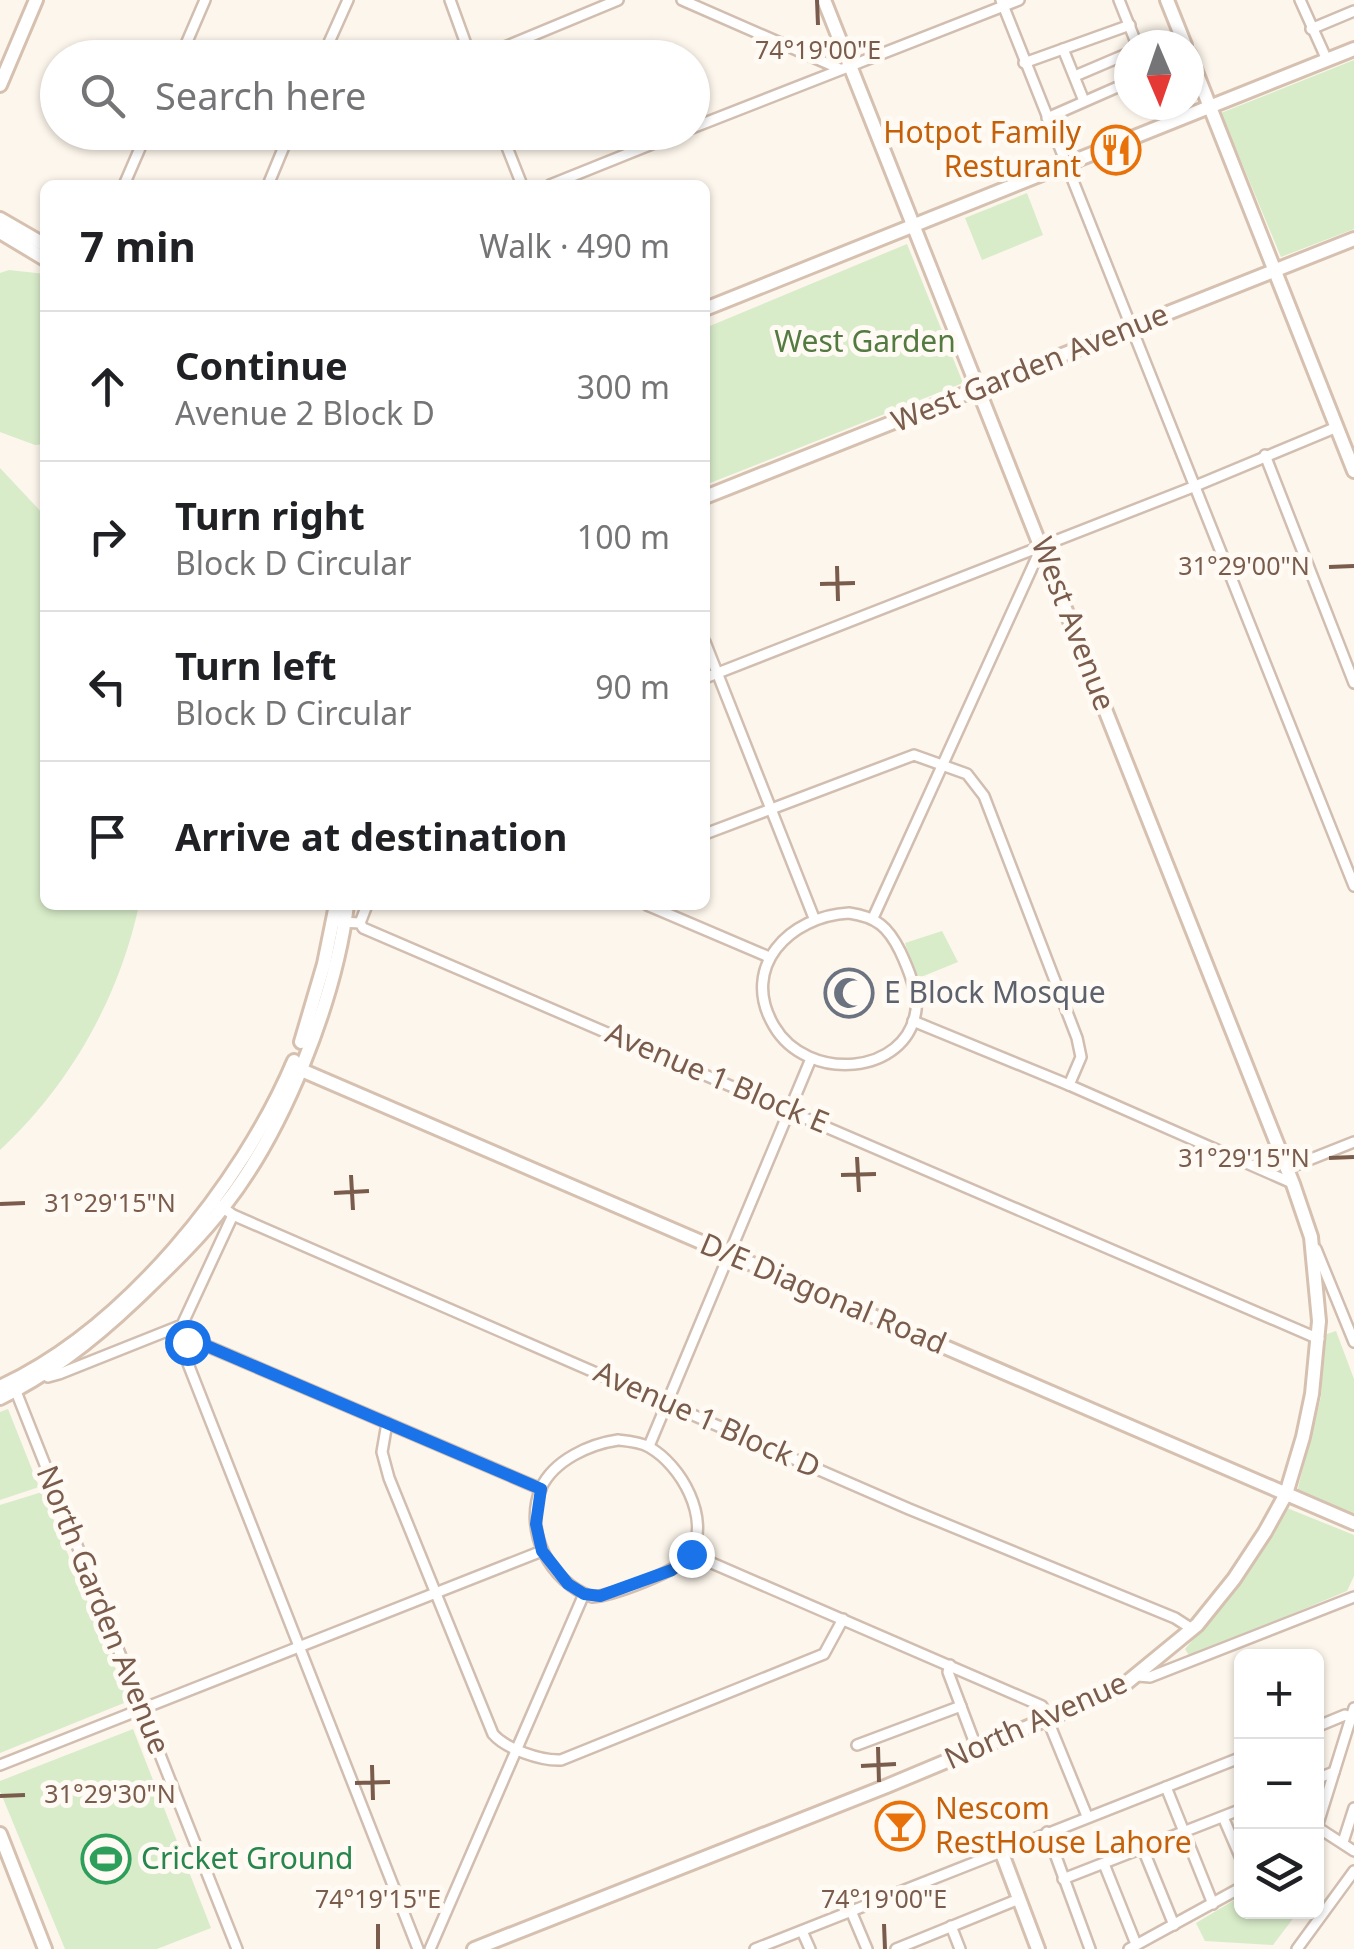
<!DOCTYPE html>
<meta charset="utf-8">
<style>
:root{--surface:#fff;--page:#f6f6f6;--text:#202124;--muted:#757577;--line:#e0e0e0}
body{margin:0;font-family:"Noto Sans",sans-serif;background:var(--page);color:var(--text)}
.controls{position:absolute;right:30px;bottom:30px;display:grid;overflow:hidden;border-radius:15px;box-shadow:0 2px 8px #0004}
.controls button{width:90px;height:90px;display:grid;place-items:center;padding:0;border:0;border-bottom:2px solid var(--line);background:var(--surface);color:var(--text);font:50px sans-serif}
.compass{position:absolute;left:1114px;top:30px;width:90px;height:90px;border-radius:50%;background:var(--surface);box-shadow:0 2px 8px #0004;rotate:178deg}
.stop{position:absolute;width:30px;height:30px;margin:-22px;border:8px solid #1a73e8;border-radius:50%;background:#fff}
.stop.end{background:#1a73e8;border-color:#fff;box-shadow:0 2px 10px #0008}
.list{margin:0;padding:0;list-style:none}
h2{display:flex;justify-content:space-between;align-items:center;height:130px;margin:0;padding:0 40px;font-size:42px}
h2 small{font-size:32px;font-weight:400;color:var(--muted)}
.list li{display:grid;grid-template-columns:65px 1fr auto;gap:30px;align-items:center;box-sizing:border-box;height:150px;padding:0 40px;border-top:2px solid var(--line)}
.list b{display:block;font-size:38px;white-space:nowrap}
.list p{margin:0;font-size:32px;white-space:nowrap;color:var(--muted)}
.list em{font-size:32px;font-style:normal;color:var(--muted)}
.icon{flex:none;width:55px;height:55px;fill:none;stroke:currentColor;stroke-width:2;stroke-linecap:round;stroke-linejoin:round}
.map{position:relative;flex:none;width:1354px;height:1949px;overflow:hidden}
.search{position:absolute;background:var(--surface);box-shadow:0 2px 8px #0004;left:40px;top:40px;width:670px;height:110px;display:flex;align-items:center;gap:25px;box-sizing:border-box;padding:0 35px;border-radius:55px;color:var(--muted);font-size:38px}
.panel{position:absolute;background:var(--surface);box-shadow:0 2px 8px #0004;left:40px;top:180px;width:670px;height:730px;border-radius:15px}
.map>svg:first-child{display:block}
.green{fill:#d8ecc9}
.lines{fill:none;stroke-linecap:round;stroke-linejoin:round}
.street-casing{stroke:#d1beb0;stroke-width:14}
.secondary-casing{stroke:#d6c0b0;stroke-width:18}
.street{stroke:#fff;stroke-width:9}
.secondary{stroke:#fff;stroke-width:12}
.route{stroke:#1a73e8;stroke-width:12}
.ticks{fill:none;stroke:#7a5c4d;stroke-width:4}
.labels{text-anchor:middle;stroke-width:10;stroke-linejoin:round;paint-order:stroke}
.food-label{font-size:30px;fill:#c56008;stroke:#fffaf3;text-anchor:end}
.park-label{font-size:30px;fill:#537a41;stroke:#fffaf3}
.street-label{font-size:30px;fill:#7a5c4d;stroke:#fffaf3}
.worship-label{font-size:30px;fill:#5b616d;stroke:#fffaf3;text-anchor:start}
.leisure-label{font-size:30px;fill:#27864d;stroke:#fffaf3;text-anchor:start}
.ticks-label{font-size:25px;text-anchor:middle;fill:#7a5c4d;stroke:#fffaf3;stroke-width:10;stroke-linejoin:round;paint-order:stroke}
</style>
<div class="map">
<svg width="1354" height="1949" viewBox="0 0 1354 1949">
<rect width="100%" height="100%" fill="#fdf6ec"/>
<g class="green">
<polygon points="1354,60 1354,229 1281,257 1221,113"/>
<polygon points="1027,193 1043,235 982,260 965,218"/>
<polygon points="907,244 963,383 705,485 705,328"/>
<polygon points="9,270 45,274 45,444 35,445 0,432 0,273"/>
<path d="M0,468L45,516V905H139C119,998 70,1085 0,1150Z"/>
<polygon points="942,931 958,962 921,977 915,974 905,943"/>
<polygon points="1336,1331 1354,1379 1354,1514 1297,1492 1321,1397 1324,1335"/>
<polygon points="8,1409 39,1487 0,1500 0,1412"/>
<polygon points="42,1492 129,1701 0,1753 0,1505"/>
<polygon points="1287,1508 1354,1535 1354,1576 1347,1591 1190,1657 1185,1649 1237,1588"/>
<polygon points="133,1729 211,1928 157,1949 65,1949 0,1791 0,1781"/>
<polygon points="1241,1896 1242,1912 1298,1912 1273,1945 1205,1941 1196,1923"/>
</g>
<g class="lines">
<g class="street-casing">
<g id="street">
<polyline points="450,0 471,58"/>
<polyline points="682,0 840,69"/>
<polyline points="1001,0 1354,886"/>
<polyline points="1119,0 1137,45"/>
<polyline points="1300,0 1327,60"/>
<polyline points="1311,29 1354,11"/>
<polyline points="1063,49 1084,101"/>
<polyline points="180,58 205,0"/>
<polyline points="322,58 348,0"/>
<polyline points="478,58 618,0"/>
<polyline points="1024,63 1130,25"/>
<polyline points="1075,76 1129,53"/>
<polyline points="1160,105 1167,123"/>
<polyline points="1047,118 1129,82"/>
<polyline points="692,128 1019,0"/>
<polyline points="501,132 522,185"/>
<polyline points="124,185 147,132"/>
<polyline points="268,185 290,132"/>
<polyline points="550,185 682,132"/>
<polyline points="1265,455 1354,683"/>
<polyline points="705,642 814,918"/>
<polyline points="705,678 1193,487 1337,427"/>
<polyline points="705,834 914,755 967,774 984,796 1077,1038 1081,1057 1069,1085"/>
<polyline points="647,905 769,957"/>
<path d="M849,913C877,917 888,927 900,951C908,968 918,991 916,1010C907,1076 807,1083 774,1026C739,967 790,916 849,913Z"/>
<polyline points="873,918 1041,548"/>
<polyline points="340,922 360,923 363,928 1319,1339"/>
<polyline points="360,923 367,905"/>
<polyline points="913,1021 1069,1085 1292,1183"/>
<polyline points="1286,1169 1354,1142"/>
<polyline points="219,1205 233,1215 909,1509 1175,1618 1192,1629"/>
<polyline points="1316,1249 1354,1342"/>
<polyline points="187,1342 184,1344 185,1356 418,1949"/>
<polyline points="187,1342 200,1343 541,1489"/>
<polyline points="43,1373 48,1377 59,1374 182,1325 233,1215"/>
<polyline points="15,1389 237,1949"/>
<path d="M387,1423L382,1452L389,1478L493,1734C506,1749 541,1761 561,1760L824,1654L843,1619"/>
<path d="M618,1440C628,1441 640,1442 649,1447C681,1465 711,1518 691,1554C681,1571 611,1596 592,1597C550,1582 523,1531 541,1488C554,1460 590,1444 618,1440Z"/>
<polyline points="649,1446 810,1061"/>
<polyline points="691,1554 1042,1706 1087,1816"/>
<polyline points="950,1665 948,1672 977,1749"/>
<polyline points="1138,1676 1150,1677 1354,1597"/>
<polyline points="1354,1708 1317,1827 1354,1851"/>
<polyline points="1316,1727 1345,1715 1351,1717"/>
<polyline points="857,1745 961,1706"/>
<polyline points="0,1765 542,1551"/>
<polyline points="1316,1779 1334,1772"/>
<polyline points="1166,1787 1213,1904"/>
<polyline points="1223,1817 1242,1861"/>
<polyline points="1047,1832 1090,1949"/>
<polyline points="1343,1842 1354,1808"/>
<polyline points="1143,1849 1174,1925"/>
<polyline points="1104,1864 1136,1944"/>
<polyline points="1063,1879 1242,1809"/>
<polyline points="851,1911 867,1949"/>
<polyline points="951,1926 960,1949"/>
<polyline points="802,1931 810,1949"/>
<polyline points="430,1949 584,1594"/>
<polyline points="755,1949 1242,1757"/>
<polyline points="896,1949 1019,1899"/>
<polyline points="1129,1949 1242,1887"/>
<polyline points="1297,1949 1354,1871"/>
</g>
</g>
<g class="secondary-casing">
<g id="secondary">
<polyline points="1167,0 1185,45"/>
<polyline points="1189,54 1354,471"/>
<polyline points="0,85 36,0"/>
<polyline points="0,219 45,245"/>
<polyline points="0,232 45,259"/>
<polyline points="705,309 1354,49"/>
<polyline points="705,497 1354,239"/>
<polyline points="301,1042 324,964 336,905"/>
<polyline points="292,1066 1354,1523"/>
<path d="M0,1387C125,1329 241,1186 294,1061"/>
<path d="M0,1398C50,1374 95,1338 135,1300C166,1270 198,1240 224,1206C284,1130 335,1001 347,905"/>
<polyline points="0,1834 45,1949"/>
<polyline points="1001,1851 1038,1949"/>
<polyline points="474,1949 887,1786 1119,1689 1197,1625 1234,1579 1265,1532 1286,1494 1303,1437 1312,1394 1319,1321 1311,1237 1293,1184 824,0"/>
</g>
</g>
<use href="#street" class="street"/>
<use href="#secondary" class="secondary"/>
</g>
<g class="lines">
<polyline class="route" points="187,1342 200,1343 541,1489 536,1524 542,1551 568,1584 584,1594 600,1596 672,1570 691,1554"/>
</g>
<path class="ticks" d="M817,0L818,25M837,566L838,601M1329,567L1354,566M820,584L855,583M857,1157L859,1192M1329,1158L1354,1157M351,1175L353,1210M841,1175L876,1174M334,1193L369,1191M0,1204L25,1203M878,1747L879,1782M372,1765L373,1800M861,1766L896,1764M355,1783L390,1782M0,1796L25,1795M378,1924V1949M884,1924L885,1949"/>
<defs>
<g id="restaurant-ring" transform="scale(2.5)"><circle r="9.5" fill="#fffaf3" stroke="#e8710a" stroke-width="1.5"/><path d="M-5-6h1v4h1v-4h1v4h1v-4h1v5L-1.5 .5V6h-2V.5L-5-1ZM5-6V6H3V1.5H1.5Q1.5-4 5-6Z" fill="#e8710a"/></g>
<g id="mosque-ring" transform="scale(2.5)"><circle r="9.5" fill="#fffaf3" stroke="#6b7280" stroke-width="1.5"/><path d="M3.5-4.9A6 6 0 1 0 3.5 4.9A5 5 0 1 1 3.5-4.9Z" fill="#6b7280"/></g>
<g id="bar-ring" transform="scale(2.5)"><circle r="9.5" fill="#fffaf3" stroke="#e8710a" stroke-width="1.5"/><path d="M-6-5H6L.8 .8V4.5H3.5V6h-7V4.5H-.8V.8Z" fill="#e8710a"/></g>
<g id="stadium-ring" transform="scale(2.5)"><circle r="9.5" fill="#fffaf3" stroke="#2e9e5b" stroke-width="1.5"/><path d="M0-5a6.5 5 0 1 0 0 10a6.5 5 0 1 0 0-10ZM-3.5-1.8h7v3.6h-7Z" fill="#2e9e5b"/></g>
</defs>
<g fill-rule="evenodd">
<use href="#restaurant-ring" x="1116" y="150"/>
<use href="#mosque-ring" x="849" y="993"/>
<use href="#bar-ring" x="900" y="1826"/>
<use href="#stadium-ring" x="106" y="1859"/>
</g>
<g class="labels">
<g class="food-label">
<text x="1081" y="143">Hotpot Family<tspan x="1081" dy="34">Resturant</tspan></text>
<text x="935" y="1819" text-anchor="start">Nescom<tspan x="935" dy="34">RestHouse Lahore</tspan></text>
</g>
<g class="park-label">
<text x="865" y="352">West Garden</text>
</g>
<g class="street-label">
<text transform="translate(1030 368) rotate(-22)" y="10">West Garden Avenue</text>
<text transform="translate(1073 624) rotate(69)" y="10">West Avenue</text>
<text transform="translate(717 1078) rotate(23)" y="10">Avenue 1 Block E</text>
<text transform="translate(823 1294) rotate(23)" y="10">D/E Diagonal Road</text>
<text transform="translate(707 1420) rotate(24)" y="10">Avenue 1 Block D</text>
<text transform="translate(103 1610) rotate(68)" y="10">North Garden Avenue</text>
<text transform="translate(1036 1721) rotate(-24)" y="10">North Avenue</text>
</g>
<g class="worship-label">
<text x="884" y="1003">E Block Mosque</text>
</g>
<g class="leisure-label">
<text x="141" y="1869">Cricket Ground</text>
</g>
</g>
<g class="ticks-label">
<text x="818" y="59">74°19'00"E</text>
<text x="1244" y="575">31°29'00"N</text>
<text x="1244" y="1167">31°29'15"N</text>
<text x="110" y="1212">31°29'15"N</text>
<text x="110" y="1803">31°29'30"N</text>
<text x="378" y="1908">74°19'15"E</text>
<text x="884" y="1908">74°19'00"E</text>
</g>
</svg>
<div class="controls">
<button>+</button>
<button>−</button>
<button><svg class="icon" aria-label="layers" viewBox="0 0 24 24"><path d="M12 4l9 5-9 5-9-5zM3 14l9 5 9-5"/></svg></button>
</div>
<svg class="compass" viewBox="-18 -18 36 36"><path d="M0-13l5 13h-10z" fill="#e53935"/><path d="M0 13l5-13h-10z" fill="#757577"/></svg>
<div class="stop" style="left:187px;top:1342px"></div>
<div class="stop end" style="left:691px;top:1554px"></div>
<div class="search"><svg class="icon" aria-label="search" viewBox="0 0 24 24"><circle cx="10" cy="10" r="6"/><path d="M15 15l6 6"/></svg>Search here</div>
<section class="panel">
<h2>7 min<small>Walk · 490 m</small></h2>
<ul class="list">
<li><svg class="icon" aria-label="ahead" viewBox="0 0 24 24"><path d="M12 20V5M6 11l6-6 6 6"/></svg><div><b>Continue</b><p>Avenue 2 Block D</p></div><em>300 m</em></li>
<li><svg class="icon" aria-label="right" viewBox="0 0 24 24"><path d="M7 20v-9h11M14 6l5 5-5 5"/></svg><div><b>Turn right</b><p>Block D Circular</p></div><em>100 m</em></li>
<li><svg class="icon" aria-label="left" viewBox="0 0 24 24"><path d="M17 20v-9H6M10 6l-5 5 5 5"/></svg><div><b>Turn left</b><p>Block D Circular</p></div><em>90 m</em></li>
<li><svg class="icon" aria-label="arrive" viewBox="0 0 24 24"><path d="M6 21V4h12l-3 4 3 4H6"/></svg><div><b>Arrive at destination</b></div></li>
</ul>
</section>
</div>
